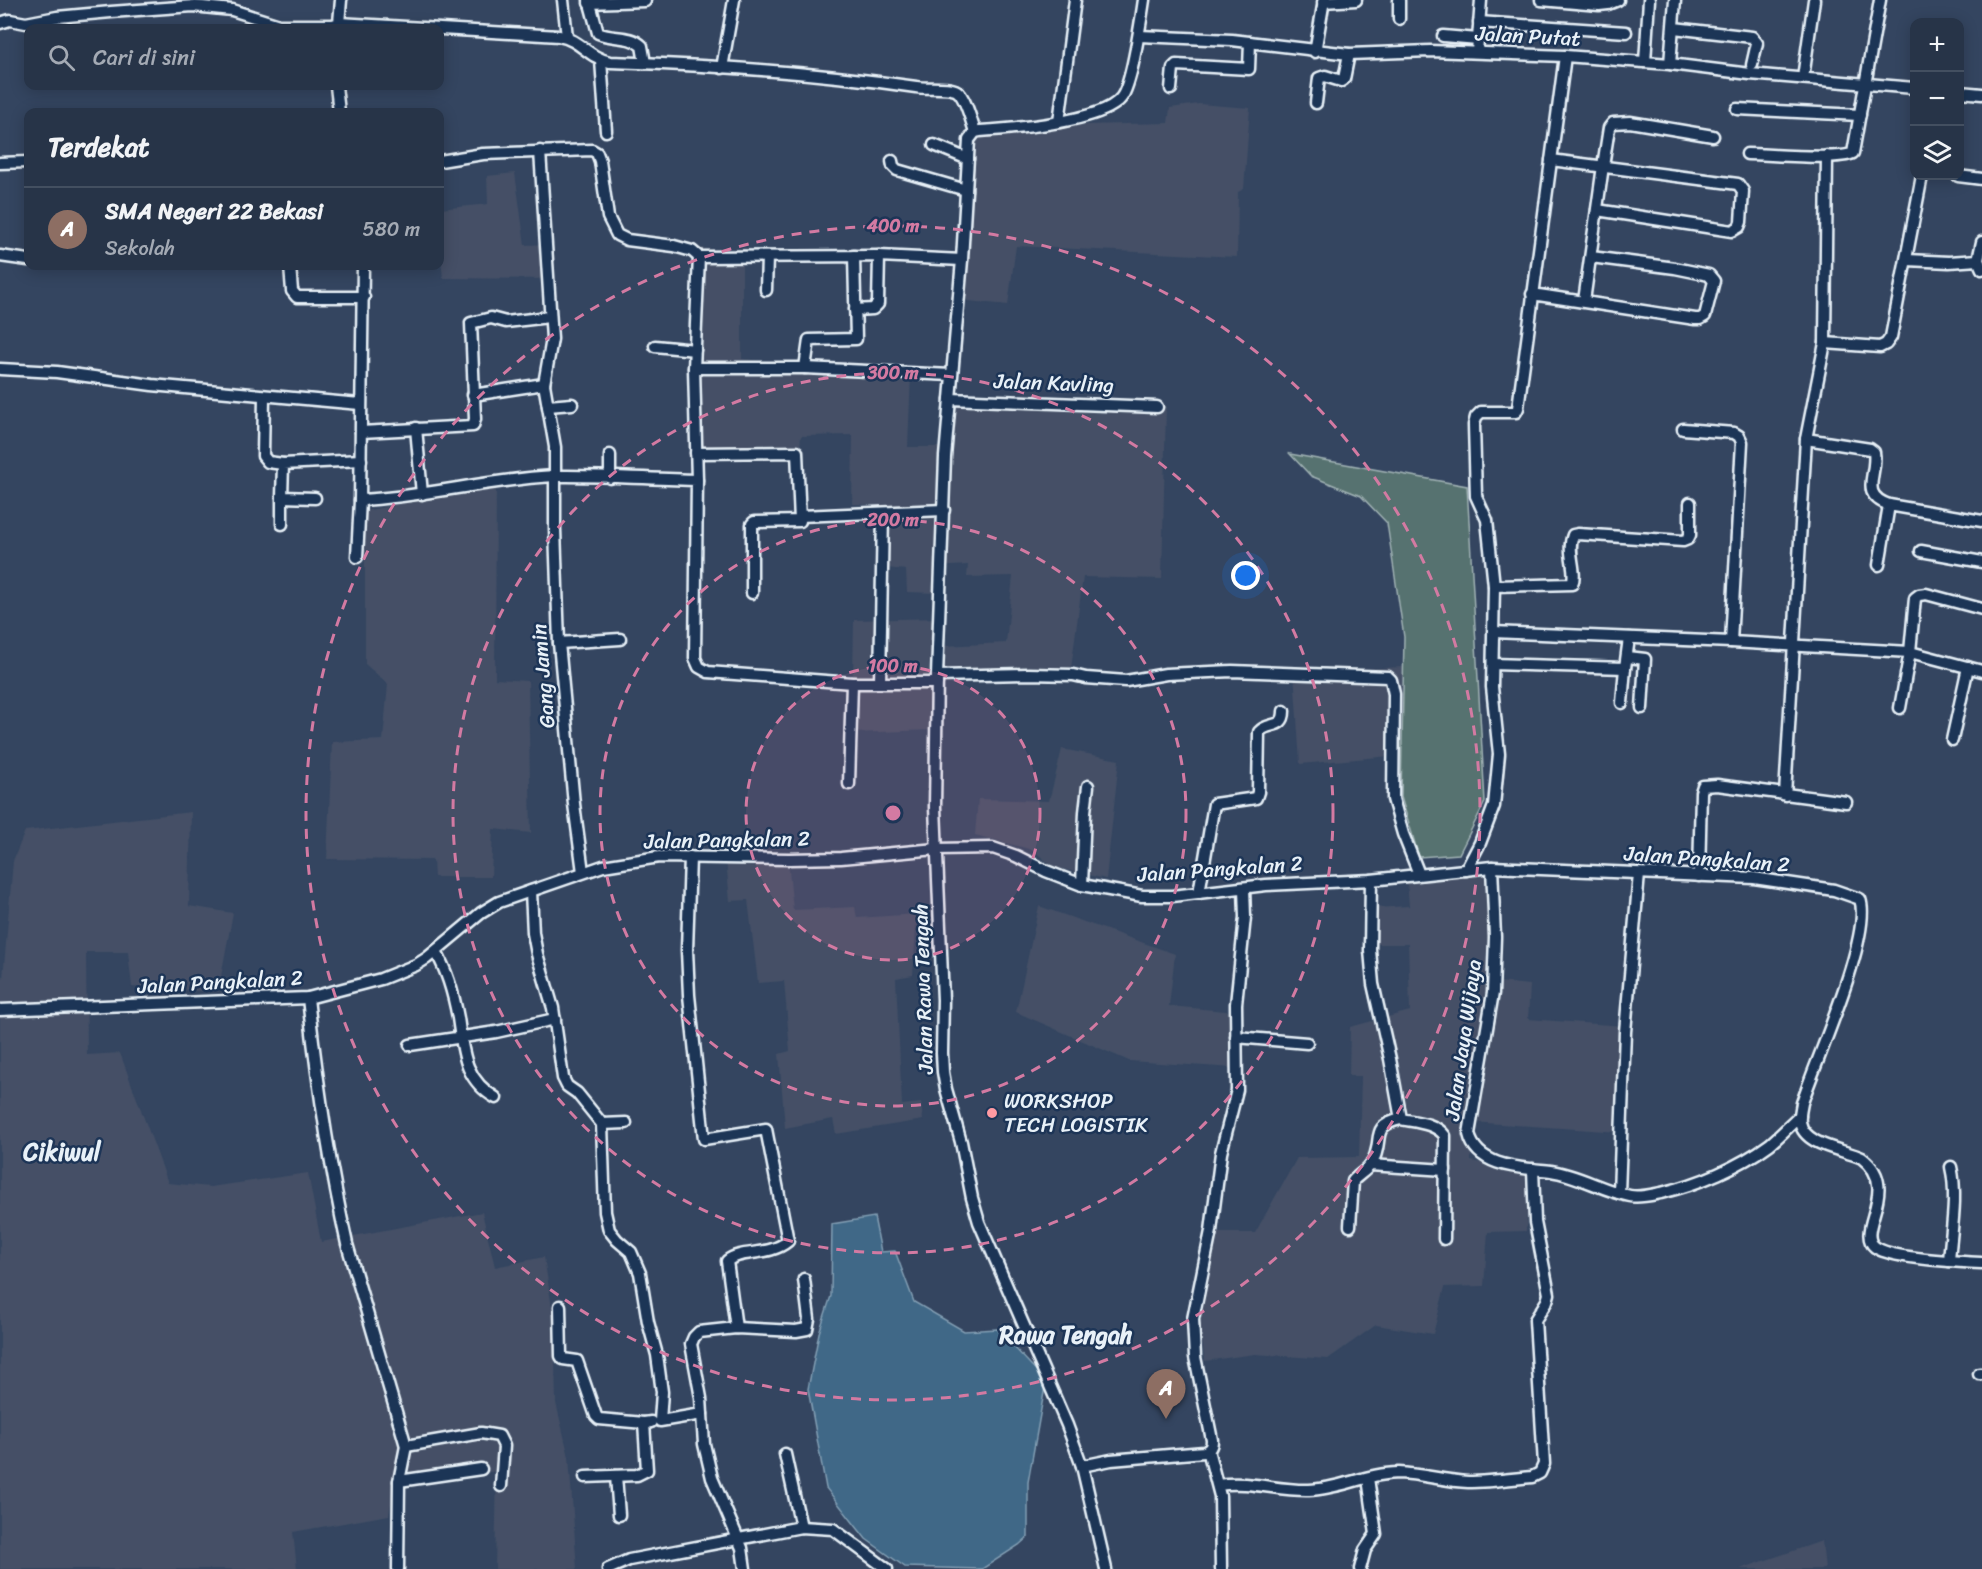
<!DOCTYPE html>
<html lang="id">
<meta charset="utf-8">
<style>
:root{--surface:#273448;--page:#2f3c4f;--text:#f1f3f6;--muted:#a4aab4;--line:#434f60;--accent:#ff9aa2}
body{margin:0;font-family:Sriracha,sans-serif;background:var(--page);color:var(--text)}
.controls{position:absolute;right:18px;top:18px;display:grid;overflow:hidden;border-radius:12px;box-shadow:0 3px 15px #0003}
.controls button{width:54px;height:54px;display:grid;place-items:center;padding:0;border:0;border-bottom:2px solid var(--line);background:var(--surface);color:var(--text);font:30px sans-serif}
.you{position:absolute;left:1246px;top:576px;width:21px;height:21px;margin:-15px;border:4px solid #fff;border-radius:50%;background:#1a73e8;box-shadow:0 0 0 9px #1a73e833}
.badge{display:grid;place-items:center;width:39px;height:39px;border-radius:50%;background:var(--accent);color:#fff;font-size:20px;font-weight:700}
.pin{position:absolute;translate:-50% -50px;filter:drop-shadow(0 2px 3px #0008)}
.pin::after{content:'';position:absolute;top:32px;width:21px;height:18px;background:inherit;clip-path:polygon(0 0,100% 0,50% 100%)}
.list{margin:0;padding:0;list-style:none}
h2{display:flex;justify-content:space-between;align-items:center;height:78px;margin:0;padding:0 24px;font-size:26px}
h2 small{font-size:20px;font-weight:400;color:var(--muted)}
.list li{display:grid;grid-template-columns:39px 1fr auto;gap:18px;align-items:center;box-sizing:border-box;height:84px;padding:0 24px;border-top:2px solid var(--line)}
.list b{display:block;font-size:22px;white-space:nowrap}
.list p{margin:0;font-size:20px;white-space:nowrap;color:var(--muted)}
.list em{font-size:20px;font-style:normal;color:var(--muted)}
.icon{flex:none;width:33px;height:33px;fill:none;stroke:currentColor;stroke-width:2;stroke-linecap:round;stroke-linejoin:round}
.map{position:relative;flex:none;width:1982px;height:1569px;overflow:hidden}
.search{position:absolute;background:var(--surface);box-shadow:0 3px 15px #0003;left:24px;top:24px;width:420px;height:66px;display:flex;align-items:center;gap:15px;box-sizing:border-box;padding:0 21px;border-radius:12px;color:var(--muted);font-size:22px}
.panel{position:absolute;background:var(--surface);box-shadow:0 3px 15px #0003;left:24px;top:108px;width:420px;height:162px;border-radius:12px}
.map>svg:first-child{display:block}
.built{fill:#445066}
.green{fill:#57726f;stroke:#a0b2b4;stroke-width:1.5}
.water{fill:#3f6887;stroke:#839fb4;stroke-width:1.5}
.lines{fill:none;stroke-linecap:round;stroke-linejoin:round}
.minor-casing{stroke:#e8f1f8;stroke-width:15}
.minor{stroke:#1d3557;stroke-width:10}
.ring{fill:none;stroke:#d37aa2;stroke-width:3;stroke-dasharray:10 8}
.poi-dot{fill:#ff9aa2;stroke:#1d3557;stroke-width:2}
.labels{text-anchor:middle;stroke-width:5;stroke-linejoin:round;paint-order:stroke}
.street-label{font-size:21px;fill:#e8f1f8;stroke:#1d3557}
.poi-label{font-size:21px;fill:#e8f1f8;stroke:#1d3557;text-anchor:start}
.quarter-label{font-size:24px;font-weight:bold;fill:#e8f1f8;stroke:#1d3557}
.centre{fill:#d37aa2;stroke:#1d3557;stroke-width:3}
.ring-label{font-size:18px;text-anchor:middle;font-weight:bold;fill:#d37aa2;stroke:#1d3557;stroke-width:5;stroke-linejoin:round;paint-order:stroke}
</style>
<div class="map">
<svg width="1982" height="1569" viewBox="0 0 1982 1569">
<rect width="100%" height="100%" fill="#344560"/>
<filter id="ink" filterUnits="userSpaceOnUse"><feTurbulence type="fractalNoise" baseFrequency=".0167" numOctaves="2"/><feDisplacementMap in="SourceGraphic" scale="12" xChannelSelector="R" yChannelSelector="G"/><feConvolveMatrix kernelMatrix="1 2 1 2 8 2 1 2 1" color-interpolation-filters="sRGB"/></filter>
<g filter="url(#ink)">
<g class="built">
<polygon points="1199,104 1250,108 1244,189 1238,192 1237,257 1016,246 1008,305 958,300 973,143 980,131 1039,126 1168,123 1170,108"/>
<polygon points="515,173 525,245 549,244 554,279 443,278 440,250 440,209 488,204 487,176"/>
<polygon points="698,248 742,251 742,359 911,373 908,447 952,447 958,395 1166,406 1162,579 1083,577 1071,669 934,678 932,730 852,733 854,620 941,618 942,646 1006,643 1013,576 967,577 968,565 936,567 936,593 907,592 906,570 886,568 887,506 852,504 853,435 801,436 800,449 693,448"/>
<polygon points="496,484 495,679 528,681 531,833 493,829 491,877 434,877 433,860 327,859 332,742 383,740 388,684 365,664 365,511"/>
<polygon points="1403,667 1402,755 1300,764 1294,672"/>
<polygon points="1062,749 1119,760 1106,879 1053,867 1033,850 975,835 978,799 1049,801"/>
<polygon points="191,812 189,906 233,913 218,992 132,987 128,952 86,952 87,1055 120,1053 168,1183 210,1187 308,1173 321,1242 482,1212 495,1267 544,1257 554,1320 556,1403 569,1457 577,1569 495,1569 497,1471 394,1487 389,1515 293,1532 297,1569 0,1569 0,978 3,978 13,861 25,831"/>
<polygon points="726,860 788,861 793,910 855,907 857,918 917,914 913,975 896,978 902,1105 921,1103 923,1120 836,1134 833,1119 785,1128 779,1054 790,1051 784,981 758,983 748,900 730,901"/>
<polygon points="1487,872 1489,981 1530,985 1528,1019 1624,1026 1620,1132 1471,1122 1471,1161 1530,1170 1526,1231 1488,1232 1484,1286 1445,1287 1433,1334 1376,1325 1328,1359 1255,1354 1205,1361 1197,1306 1215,1233 1255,1233 1297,1158 1359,1157 1361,1076 1349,1076 1350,1027 1410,1011 1408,944 1376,944 1375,908 1409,906 1407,882"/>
<polygon points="1039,906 1175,954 1169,1006 1237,1012 1234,1068 1129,1061 1016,1012"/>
<polygon points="1822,1541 1825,1569 1740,1569"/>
</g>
<polygon class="green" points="1290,454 1467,486 1485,802 1459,854 1419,857 1401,797 1404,637 1387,523 1361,496 1311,476"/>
<polygon class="water" points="874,1217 881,1252 895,1251 914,1302 964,1331 997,1329 1046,1381 1028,1482 1028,1537 1019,1545 982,1569 905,1567 866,1539 826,1488 808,1389 819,1333 831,1296 832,1224"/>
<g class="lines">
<g class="minor-casing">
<g id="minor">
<polyline points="563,0 567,37"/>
<path d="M589,0L598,33C613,40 629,34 642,46L645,63"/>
<polyline points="1399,0 1399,19"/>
<polyline points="1541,0 1599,5 1608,4 1618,0"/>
<polyline points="1323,2 1356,0"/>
<polyline points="589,3 645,1"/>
<polyline points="1479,22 1626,32"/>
<polyline points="0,23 10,20 26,23 57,17 111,12 193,6 232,10 279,25 333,25"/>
<path d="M339,23L559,36C581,40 587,57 610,62C712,65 815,72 916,87C926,89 949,86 957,91C965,96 972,123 975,132"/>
<polyline points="333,25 339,23 341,0"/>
<polyline points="1674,28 1752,37 1757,43 1752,65"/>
<polyline points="1139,36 1232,40 1349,54 1430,51 1565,56 1670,64 1750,74 1914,88"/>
<polyline points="1443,36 1478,39"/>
<polyline points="1315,52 1324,0"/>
<polyline points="1477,52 1481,0"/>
<polyline points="601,60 606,131"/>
<polyline points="1645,62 1649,0"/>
<polyline points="1670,64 1675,0"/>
<polyline points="722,68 734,0"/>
<polyline points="1803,78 1814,0"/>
<polyline points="336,86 339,112"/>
<polyline points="1171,89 1173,68 1176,65 1249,69 1250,42"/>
<polyline points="1960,92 1982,94"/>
<polyline points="1316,103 1319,78 1325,76 1341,81 1344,79 1349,54"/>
<polyline points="1737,109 1860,115"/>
<polyline points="1059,122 1075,0"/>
<polyline points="934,145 968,159"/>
<polyline points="540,151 552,339 544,384 555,447 555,529 559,643 574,804 583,872"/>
<path d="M1747,154C1767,154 1839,161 1853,153L1880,0"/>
<polyline points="1551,160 1738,184 1743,191 1741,222 1739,227 1732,231 1597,210"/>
<polyline points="440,161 483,154 592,150 597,153 600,161 608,217 617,235 627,240 674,246 692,251 699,257 879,256 962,260"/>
<polyline points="892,161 893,166 897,170 966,190"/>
<polyline points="0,163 28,162"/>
<polyline points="1958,176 1982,179"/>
<polyline points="1982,242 1978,260 1982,269"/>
<polyline points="0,256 28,260"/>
<polyline points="1907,260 1949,262 1978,260"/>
<polyline points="290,266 292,291 297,297 364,297"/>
<path d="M363,266L360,500C425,497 489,479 555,476C602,475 650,479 697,480L695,658L699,667L708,672L852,683H937"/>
<polyline points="766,290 767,257"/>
<polyline points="1532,294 1695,319 1700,319 1705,316 1714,281 1709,275 1675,268 1591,257"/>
<polyline points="1584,301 1603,166 1609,128 1613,123 1630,122 1713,136"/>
<polyline points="855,310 873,309 878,304 879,256"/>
<polyline points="1825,343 1880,347 1886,344 1891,337 1922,176"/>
<polyline points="655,346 695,350"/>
<polyline points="694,368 805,368 951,375"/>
<polyline points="805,368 809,340 856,339 854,256"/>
<polyline points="0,369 57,372 152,385 360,404"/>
<polyline points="473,395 544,384"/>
<polyline points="264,396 263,456 268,462 283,464"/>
<polyline points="950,399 1157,407"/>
<polyline points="548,406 572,404"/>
<polyline points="416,428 422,494"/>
<polyline points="1683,429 1734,433 1739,436 1742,442 1731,642 1910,652 1982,671"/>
<polyline points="361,432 473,426 475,419 471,323 491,318 506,322 549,317"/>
<path d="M1806,439L1870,449L1874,452C1878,475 1858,494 1889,505"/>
<polyline points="696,453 797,452 800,521 754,522 752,524 752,593"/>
<polyline points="610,455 610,478"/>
<polyline points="697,480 694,368 699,257"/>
<polyline points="315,498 282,497 283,464 361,460"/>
<polyline points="800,516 944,510"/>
<polyline points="282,524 282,497"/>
<polyline points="1921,551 1982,562"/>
<polyline points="357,557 360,500"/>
<polyline points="1879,565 1889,505 1982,521"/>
<path d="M1494,586L1572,584C1578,572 1566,551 1573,535L1578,534L1683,541L1688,539L1690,535V503"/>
<polyline points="1494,632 1731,642"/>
<polyline points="559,643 620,639"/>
<polyline points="1628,657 1645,659 1642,708"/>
<polyline points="1493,664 1625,668 1629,638"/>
<polyline points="937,676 1028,674 1073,675 1086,678 1126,681 1166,674 1232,671 1388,677 1391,680 1394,694 1393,799 1403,834 1419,874"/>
<polyline points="880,683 883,513"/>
<polyline points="1622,703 1625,668"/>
<polyline points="1900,708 1910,652 1915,598 1919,595 1926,594 1982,609"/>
<polyline points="1952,740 1968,667"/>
<polyline points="849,784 852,683"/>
<polyline points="1785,795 1806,439 1825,343 1827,156"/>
<path d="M690,857L687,950L689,995L704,1139L766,1129L788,1241C769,1257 741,1249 727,1261L736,1328"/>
<path d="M1492,867L1495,937L1493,993L1469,1134C1477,1168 1523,1168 1551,1171C1579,1175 1603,1191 1630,1196C1640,1198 1651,1195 1661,1193C1699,1184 1739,1167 1770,1144C1781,1135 1790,1125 1800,1116"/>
<polyline points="1466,870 1480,843 1494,806 1499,754 1492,687 1494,586 1487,520 1476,496 1474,425 1476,417 1481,412 1516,412 1518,408 1565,56"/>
<polyline points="1699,876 1701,792 1703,786 1717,785 1846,802"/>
<path d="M1371,880L1370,950L1373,984L1390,1059L1401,1119C1415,1122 1436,1123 1445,1136L1444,1239"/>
<polyline points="1082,885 1085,812 1088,786"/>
<polyline points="531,891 533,933 537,954 553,1008 563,1078 567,1086 577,1093 602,1124 605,1212 609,1230 617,1240 631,1252 640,1273 648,1322 657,1355 662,1392 660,1421 702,1414 704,1444 712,1478 742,1548 745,1569"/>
<path d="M1199,893L1214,804L1256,798L1258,792L1259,732C1268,721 1284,730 1284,711"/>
<path d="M436,952C447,971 454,996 458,1018C463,1051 464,1080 496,1098"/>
<path d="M308,998C317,1081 329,1163 347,1244L406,1446L399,1481L398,1569"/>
<path d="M0,1010L308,998L381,979L416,965L427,958L481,913L499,902L603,866L659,857L789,859L841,858L936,849L993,848L1016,856L1046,871L1082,885L1142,896H1172L1266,885L1371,880L1492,867L1754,878L1834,890L1860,899C1873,935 1815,1062 1802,1103C1801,1109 1799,1116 1800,1122C1804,1146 1843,1149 1862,1158C1902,1188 1854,1231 1875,1247C1891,1259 1960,1262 1982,1263"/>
<polyline points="1236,1037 1307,1043"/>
<polyline points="410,1045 496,1032 555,1019"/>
<polyline points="602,1124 626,1123"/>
<polyline points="1370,1165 1445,1170"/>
<polyline points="1619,1193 1625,1032 1639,874"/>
<path d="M1350,1226L1353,1181C1358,1175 1366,1171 1371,1164C1386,1141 1367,1127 1401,1119"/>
<path d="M1949,1261C1951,1231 1958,1196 1951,1167"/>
<polyline points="560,1306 561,1356 563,1359 577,1361 596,1416 599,1419 644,1423"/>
<polyline points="1979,1374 1982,1374"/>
<polyline points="702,1414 701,1398 691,1344 694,1337 699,1332 736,1328 796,1331 807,1329 809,1319 804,1279"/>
<polyline points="406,1446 481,1433 499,1436 504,1446 501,1486"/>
<polyline points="1208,1450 1220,1496 1221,1569"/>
<polyline points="785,1454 801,1527"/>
<path d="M1082,1466L1111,1460L1204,1452C1210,1450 1212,1447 1212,1440L1195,1357L1193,1319L1211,1231L1221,1153L1237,1090L1236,1004L1245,917L1244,888"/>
<polyline points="616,1476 619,1515"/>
<polyline points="585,1477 637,1475 647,1470 644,1423 651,1422"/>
<polyline points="399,1481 481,1469"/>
<path d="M1218,1485C1251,1480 1277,1491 1309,1490C1340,1489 1368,1473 1399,1473C1422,1474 1445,1481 1468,1482C1489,1482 1511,1479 1532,1477L1540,1473L1544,1464L1535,1320L1547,1301L1549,1294L1535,1222L1533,1169"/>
<polyline points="608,1569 629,1560 801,1527 833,1529 887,1569"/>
<path d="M1106,1569L1082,1466L1067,1425L979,1222L972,1198L961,1142L946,1089L943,1072L942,1053L943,1000L935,807L937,676L945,457L962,260L969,140L975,132L980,131C1010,129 1103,122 1121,98C1132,85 1141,19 1144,0"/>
<polyline points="1360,1569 1365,1550 1376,1534 1368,1478"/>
</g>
</g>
<use href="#minor" class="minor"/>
</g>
</g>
<circle cx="893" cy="813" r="147" fill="#d37aa2" fill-opacity=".12"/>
<g class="ring">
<circle cx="893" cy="813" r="147"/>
<circle cx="893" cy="813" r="293"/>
<circle cx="893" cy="813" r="440"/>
<circle cx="893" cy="813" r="587"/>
</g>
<circle class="poi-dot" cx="992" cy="1113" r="6"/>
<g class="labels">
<g class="street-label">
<text transform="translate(1528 36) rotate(3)" y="7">Jalan Putat</text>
<text transform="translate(1054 383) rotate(2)" y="7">Jalan Kavling</text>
<text transform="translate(543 676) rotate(-95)" y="7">Gang Jamin</text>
<text transform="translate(727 840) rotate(-1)" y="7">Jalan Pangkalan 2</text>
<text transform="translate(1707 859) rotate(4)" y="7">Jalan Pangkalan 2</text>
<text transform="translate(1220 869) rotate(-4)" y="7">Jalan Pangkalan 2</text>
<text transform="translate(220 982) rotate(-3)" y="7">Jalan Pangkalan 2</text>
<text transform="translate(923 989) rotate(-92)" y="7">Jalan Rawa Tengah</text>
<text transform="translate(1463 1040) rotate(-82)" y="7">Jalan Jaya Wijaya</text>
</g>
<g class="poi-label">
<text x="1004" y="1108">WORKSHOP<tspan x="1004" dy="24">TECH LOGISTIK</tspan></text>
</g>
<g class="quarter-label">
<text x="62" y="1160">Cikiwul</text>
<text x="1066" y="1343">Rawa Tengah</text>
</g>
</g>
<circle cx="893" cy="813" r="9" class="centre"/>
<g class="ring-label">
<text x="893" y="232">400 m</text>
<text x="893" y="379">300 m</text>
<text x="893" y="526">200 m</text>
<text x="893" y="672">100 m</text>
</g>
</svg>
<div class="controls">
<button>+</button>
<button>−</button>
<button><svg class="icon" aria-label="layers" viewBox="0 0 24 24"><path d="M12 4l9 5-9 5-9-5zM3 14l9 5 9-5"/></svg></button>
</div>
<div class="you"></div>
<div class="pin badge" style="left:1166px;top:1419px;background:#8d6e63">A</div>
<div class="search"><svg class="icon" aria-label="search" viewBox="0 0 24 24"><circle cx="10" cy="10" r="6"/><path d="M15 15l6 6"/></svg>Cari di sini</div>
<section class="panel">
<h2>Terdekat<small></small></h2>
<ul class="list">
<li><span class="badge" style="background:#8d6e63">A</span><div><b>SMA Negeri 22 Bekasi</b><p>Sekolah</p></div><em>580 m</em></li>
</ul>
</section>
</div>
